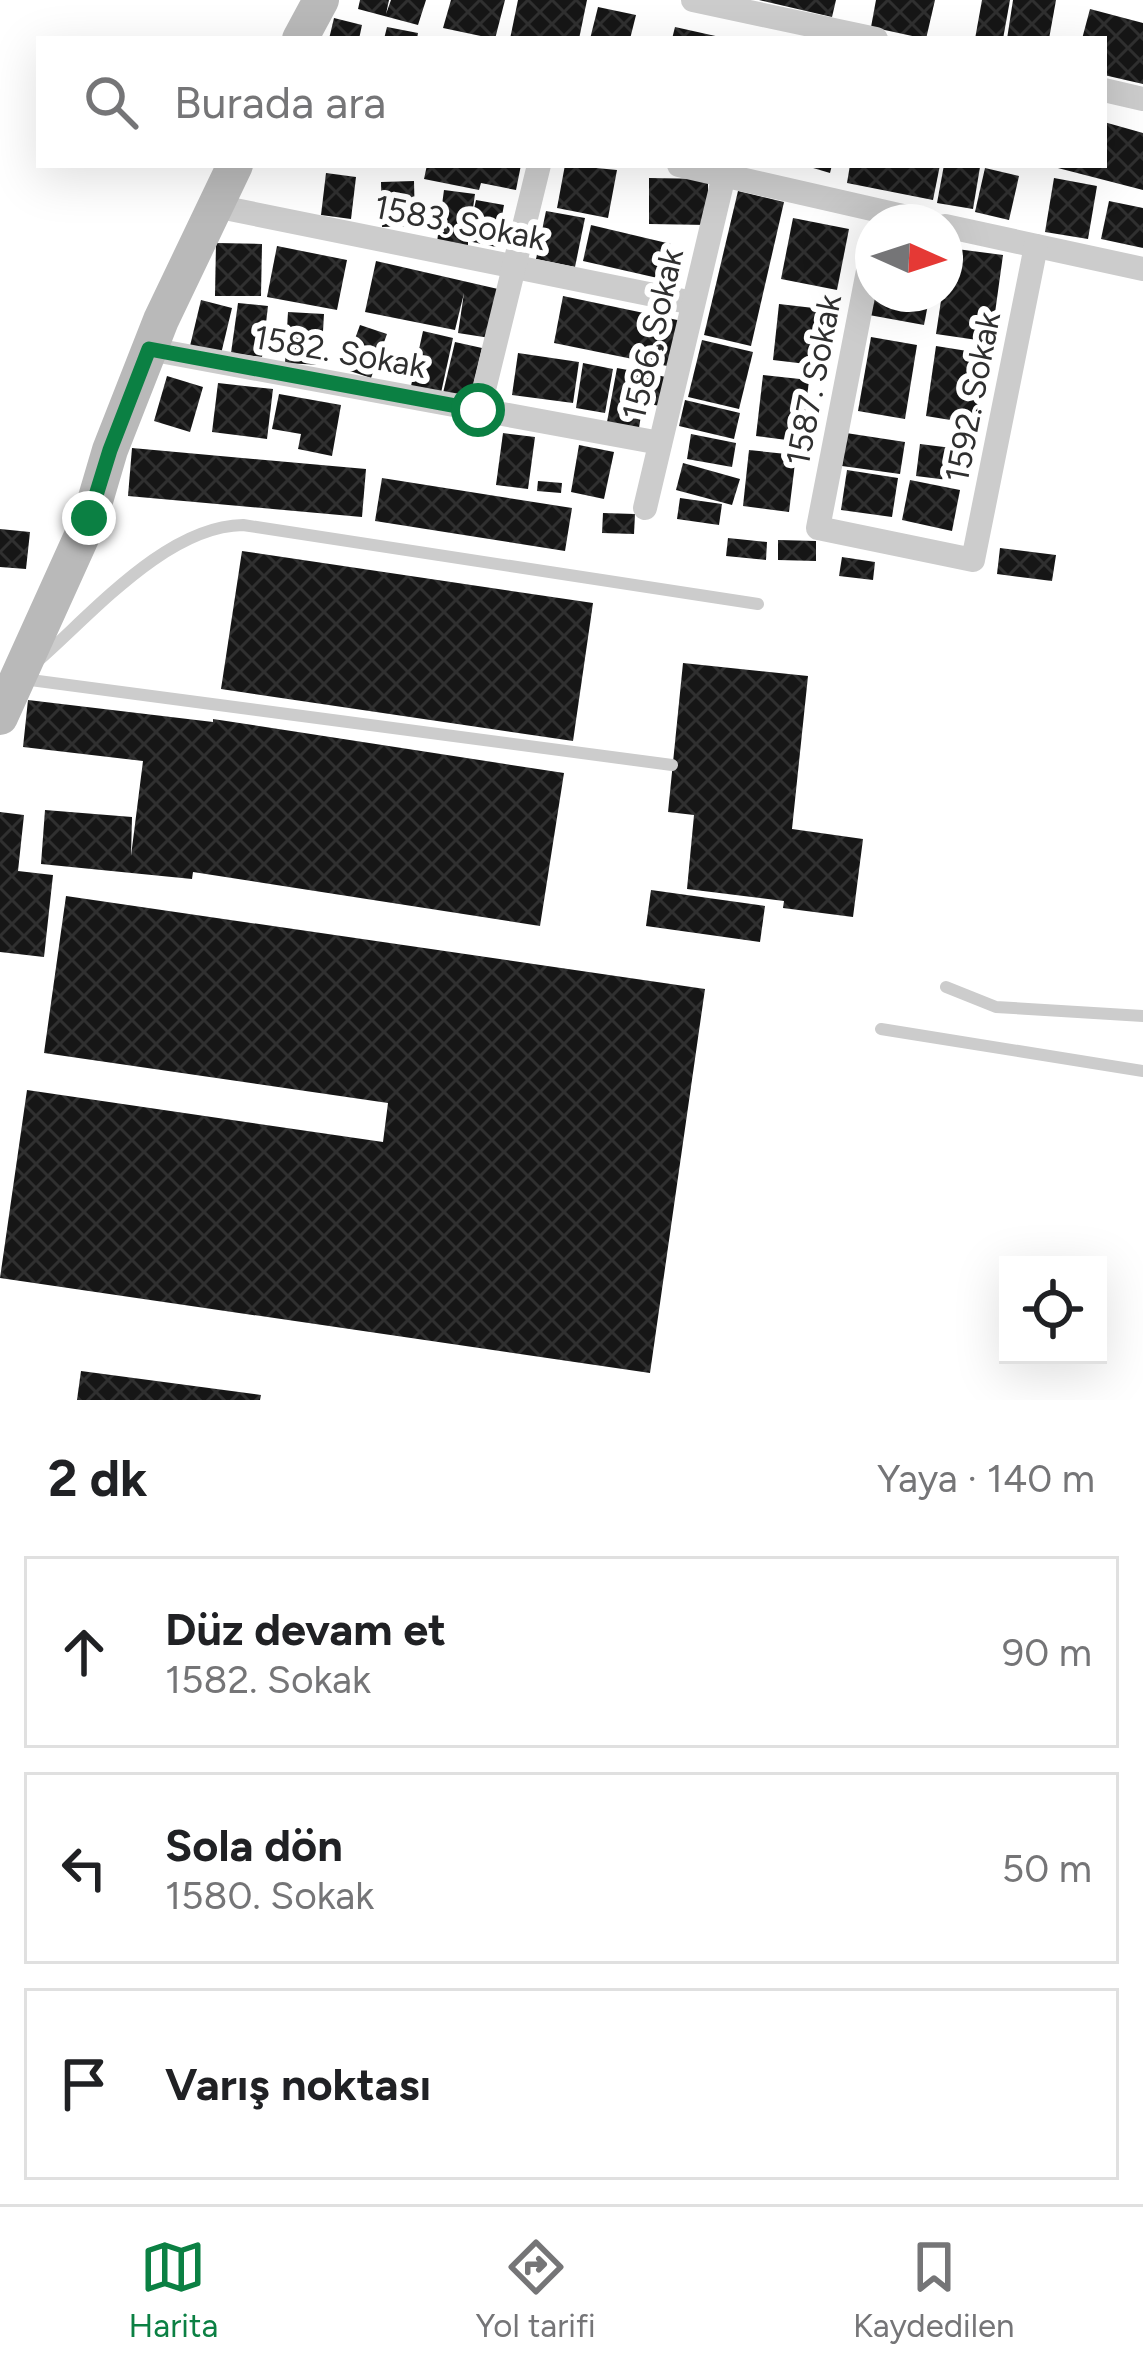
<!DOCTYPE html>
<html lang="tr">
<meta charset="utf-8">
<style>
:root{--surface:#fff;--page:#f6f6f6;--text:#202124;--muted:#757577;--line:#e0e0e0;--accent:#0b8043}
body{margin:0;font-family:Figtree,sans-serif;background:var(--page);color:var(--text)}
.controls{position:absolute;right:36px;bottom:36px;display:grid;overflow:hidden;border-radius:0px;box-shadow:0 12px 48px #0002}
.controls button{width:108px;height:108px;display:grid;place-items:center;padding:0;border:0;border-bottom:3px solid var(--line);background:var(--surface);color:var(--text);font:60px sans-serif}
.compass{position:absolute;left:855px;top:204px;width:108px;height:108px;border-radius:50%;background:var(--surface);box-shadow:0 12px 48px #0002;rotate:93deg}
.stop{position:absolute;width:36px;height:36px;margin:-27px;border:9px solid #0b8043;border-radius:50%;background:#fff}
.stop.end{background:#0b8043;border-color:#fff;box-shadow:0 3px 12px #0008}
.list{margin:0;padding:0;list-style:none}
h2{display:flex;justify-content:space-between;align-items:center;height:156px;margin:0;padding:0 48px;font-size:51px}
h2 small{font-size:39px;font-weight:400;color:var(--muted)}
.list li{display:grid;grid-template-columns:78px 1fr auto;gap:36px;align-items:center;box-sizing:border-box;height:192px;margin:0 24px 24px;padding:0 24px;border:3px solid var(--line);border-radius:0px}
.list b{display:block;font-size:45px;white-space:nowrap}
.list p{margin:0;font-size:39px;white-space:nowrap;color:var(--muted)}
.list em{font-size:39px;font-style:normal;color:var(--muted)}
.icon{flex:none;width:66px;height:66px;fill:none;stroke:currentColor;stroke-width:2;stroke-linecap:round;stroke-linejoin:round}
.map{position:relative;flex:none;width:1143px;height:1400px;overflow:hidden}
.search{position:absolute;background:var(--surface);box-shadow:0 12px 48px #0002;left:36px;right:36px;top:36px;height:132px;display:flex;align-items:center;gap:30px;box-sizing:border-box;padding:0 42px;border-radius:0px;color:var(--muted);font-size:45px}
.sheet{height:804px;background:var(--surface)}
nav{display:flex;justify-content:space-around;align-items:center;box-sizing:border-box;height:168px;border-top:3px solid var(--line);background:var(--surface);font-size:33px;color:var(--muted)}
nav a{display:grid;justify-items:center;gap:6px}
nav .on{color:var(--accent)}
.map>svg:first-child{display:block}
.building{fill:url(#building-cross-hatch)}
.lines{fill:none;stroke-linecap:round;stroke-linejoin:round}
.lane{stroke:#ccc;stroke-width:12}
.street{stroke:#ccc;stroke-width:24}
.secondary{stroke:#b9b9b9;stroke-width:36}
.route{stroke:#0b8043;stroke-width:15}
.labels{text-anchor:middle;stroke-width:12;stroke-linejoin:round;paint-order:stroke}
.street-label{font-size:33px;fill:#2f2f2f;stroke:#fff}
</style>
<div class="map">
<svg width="1143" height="1400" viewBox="0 0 1143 1400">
<defs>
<pattern id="building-cross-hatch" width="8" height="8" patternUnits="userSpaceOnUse" patternTransform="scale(3)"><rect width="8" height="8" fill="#161616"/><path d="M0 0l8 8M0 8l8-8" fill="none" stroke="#303030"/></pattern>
</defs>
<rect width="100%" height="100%" fill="#fff"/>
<g class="building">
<polygon points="360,0 389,0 386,14 391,0 426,0 418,25 358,9"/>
<polygon points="451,0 505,0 495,39 443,28"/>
<polygon points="518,0 587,0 579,39 510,39"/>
<polygon points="759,0 836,0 832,17"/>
<polygon points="876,0 935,0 926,39 871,27"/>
<polygon points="982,0 1010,0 1003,39 975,39"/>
<polygon points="1013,0 1056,0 1049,39 1007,39"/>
<polygon points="598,7 636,15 630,39 590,39"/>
<polygon points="1090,9 1143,23 1143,84 1104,75 1104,39 1082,39"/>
<polygon points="334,18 362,25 359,39 329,39"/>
<polygon points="387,27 418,33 417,39 384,39"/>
<polygon points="675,27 720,37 720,39 672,39"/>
<polygon points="1104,122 1143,133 1143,190 1054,167 1104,165"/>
<polygon points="427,165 521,165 516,190 481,183 479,190 424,179"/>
<polygon points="565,165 617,170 608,218 557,208"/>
<polygon points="803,165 832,165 830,173"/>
<polygon points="850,165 940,165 933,200 847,183"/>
<polygon points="944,165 980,167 973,209 937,203"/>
<polygon points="985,168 1019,176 1009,220 975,212"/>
<polygon points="326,173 356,177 351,219 321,215"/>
<polygon points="649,178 708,179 708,225 649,224"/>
<polygon points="1054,178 1097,186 1088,239 1045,232"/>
<polygon points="414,181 415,226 382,227 381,182"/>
<polygon points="444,190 475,194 471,222 476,200 504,205 496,247 468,241 468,247 437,242"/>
<polygon points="738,191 784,202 751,346 704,335"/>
<polygon points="1109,201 1143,208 1143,248 1101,239"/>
<polygon points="546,211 585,218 575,267 536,259"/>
<polygon points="793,218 849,229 837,290 781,279"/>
<polygon points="591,225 671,244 662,279 583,261"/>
<polygon points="216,243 262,244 261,296 215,296"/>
<polygon points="277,246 347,260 337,310 267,297"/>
<polygon points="949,248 1003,255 991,342 936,334 942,294 945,294"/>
<polygon points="376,261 498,289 490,338 458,333 464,293 455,330 365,312"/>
<polygon points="873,294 930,294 924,325 869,315"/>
<polygon points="563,296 682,321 672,367 554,343"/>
<polygon points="201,300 232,308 221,354 190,346"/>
<polygon points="238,303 268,306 262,357 231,353"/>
<polygon points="779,304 831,310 823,366 773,360"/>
<polygon points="288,312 324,314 321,365 285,363"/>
<polygon points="360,325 387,334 371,378 344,369"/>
<polygon points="423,331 453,338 441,393 411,386"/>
<polygon points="871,337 917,345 905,419 858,411"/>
<polygon points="702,340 753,352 739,409 688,397"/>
<polygon points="455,342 482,348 470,399 443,393"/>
<polygon points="936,346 986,354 975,424 926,416"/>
<polygon points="518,353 579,362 573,403 512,395"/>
<polygon points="583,363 613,369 605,413 576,408"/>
<polygon points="617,368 672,378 666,407 643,403 639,428 607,422"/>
<polygon points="763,375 809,380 802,442 756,436"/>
<polygon points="167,376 203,387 190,432 154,421"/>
<polygon points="218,383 273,389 267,439 212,432"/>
<polygon points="279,394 341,405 332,456 298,449 301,434 272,429"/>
<polygon points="685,400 740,413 734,439 679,426"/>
<polygon points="503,433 535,437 528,489 496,485"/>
<polygon points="846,433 905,442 900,474 842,466"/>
<polygon points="691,434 736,443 732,467 687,459"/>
<polygon points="920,444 960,449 956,481 916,476"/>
<polygon points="579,445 614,452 604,499 571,492"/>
<polygon points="132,448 366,469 362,517 128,496"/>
<polygon points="749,450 796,455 789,512 743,506"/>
<polygon points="683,463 740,479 732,505 676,490"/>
<polygon points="847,470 898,478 892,517 841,510"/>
<polygon points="382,478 572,508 565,551 375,521"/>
<polygon points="910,480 960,490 952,531 902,520"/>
<polygon points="538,481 562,483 561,493 537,491"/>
<polygon points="680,498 722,504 719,525 677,519"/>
<polygon points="603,513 635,514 634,534 602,533"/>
<polygon points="0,529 30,532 26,569 0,567"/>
<polygon points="728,538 767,542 766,560 726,556"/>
<polygon points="778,540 816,541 816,561 778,560"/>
<polygon points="1000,548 1056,555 1052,581 997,574"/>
<polygon points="242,551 593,603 573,741 221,689"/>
<polygon points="842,557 875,562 873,580 839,576"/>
<polygon points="683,663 808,676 792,829 863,839 853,917 783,908 784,901 687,889 694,815 668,812"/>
<polygon points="28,700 213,722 213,719 564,773 540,926 193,872 192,879 41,864 45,810 132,817 131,856 143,761 23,747"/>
<polygon points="0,812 24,815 18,871 53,875 44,957 0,952"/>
<polygon points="651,890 765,906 760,942 646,926"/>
<polygon points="66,896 705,989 650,1373 0,1278 27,1090 383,1142 388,1103 44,1053"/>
<polygon points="81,1371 261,1395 260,1400 77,1400"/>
</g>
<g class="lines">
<g class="lane">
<path d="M38,661C93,613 167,526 243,525L758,604"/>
<polyline points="23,679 672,765"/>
<polyline points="946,987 996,1007 1143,1016"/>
<polyline points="881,1029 1143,1071"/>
</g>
<g class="street">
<polyline points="693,0 876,39"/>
<polyline points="1104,90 1143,99"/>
<polyline points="679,165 929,222"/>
<polyline points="215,206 693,303"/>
<polyline points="945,226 1143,269"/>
<polyline points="873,245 818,528 973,560 1036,246"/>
<polyline points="149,349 660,443"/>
<polyline points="479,410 539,165"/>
<polyline points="645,508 724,175"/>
</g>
<g class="secondary">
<polyline points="300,39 321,0"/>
<polyline points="0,717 90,518 110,450 161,320 235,165"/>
</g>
</g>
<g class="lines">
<polyline class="route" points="89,518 110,450 149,349 478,410"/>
</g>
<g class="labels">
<g class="street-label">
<text transform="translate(460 222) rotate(11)" y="12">1583. Sokak</text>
<text transform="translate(652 334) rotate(-77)" y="12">1586. Sokak</text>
<text transform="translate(340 351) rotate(10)" y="12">1582. Sokak</text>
<text transform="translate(813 380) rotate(-79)" y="12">1587. Sokak</text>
<text transform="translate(972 397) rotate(-79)" y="12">1592. Sokak</text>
</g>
</g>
</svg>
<div class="controls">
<button><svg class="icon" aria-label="locate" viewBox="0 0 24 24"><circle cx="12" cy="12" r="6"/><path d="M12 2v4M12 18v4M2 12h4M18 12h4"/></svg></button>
</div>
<svg class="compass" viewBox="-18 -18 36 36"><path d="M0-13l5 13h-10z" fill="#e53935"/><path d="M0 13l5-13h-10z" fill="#757577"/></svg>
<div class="stop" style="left:478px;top:410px"></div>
<div class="stop end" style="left:89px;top:518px"></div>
<div class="search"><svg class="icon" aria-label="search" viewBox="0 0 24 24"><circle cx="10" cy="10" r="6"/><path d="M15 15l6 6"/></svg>Burada ara</div>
</div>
<section class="sheet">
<h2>2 dk<small>Yaya · 140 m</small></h2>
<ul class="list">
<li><svg class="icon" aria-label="ahead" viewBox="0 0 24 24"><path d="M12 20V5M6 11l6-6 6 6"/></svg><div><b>Düz devam et</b><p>1582. Sokak</p></div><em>90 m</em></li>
<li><svg class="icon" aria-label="left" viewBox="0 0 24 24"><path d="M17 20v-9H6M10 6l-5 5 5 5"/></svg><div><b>Sola dön</b><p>1580. Sokak</p></div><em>50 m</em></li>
<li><svg class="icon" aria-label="arrive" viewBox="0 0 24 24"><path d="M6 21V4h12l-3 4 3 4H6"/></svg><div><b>Varış noktası</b></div></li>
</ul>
</section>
<nav>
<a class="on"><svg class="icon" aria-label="map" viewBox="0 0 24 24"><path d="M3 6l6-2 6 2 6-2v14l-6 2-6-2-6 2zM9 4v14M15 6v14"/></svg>Harita</a>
<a><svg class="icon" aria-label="directions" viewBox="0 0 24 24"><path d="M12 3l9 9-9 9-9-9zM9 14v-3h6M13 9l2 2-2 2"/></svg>Yol tarifi</a>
<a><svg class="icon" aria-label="saved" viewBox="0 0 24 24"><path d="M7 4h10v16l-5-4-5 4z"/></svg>Kaydedilen</a>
</nav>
